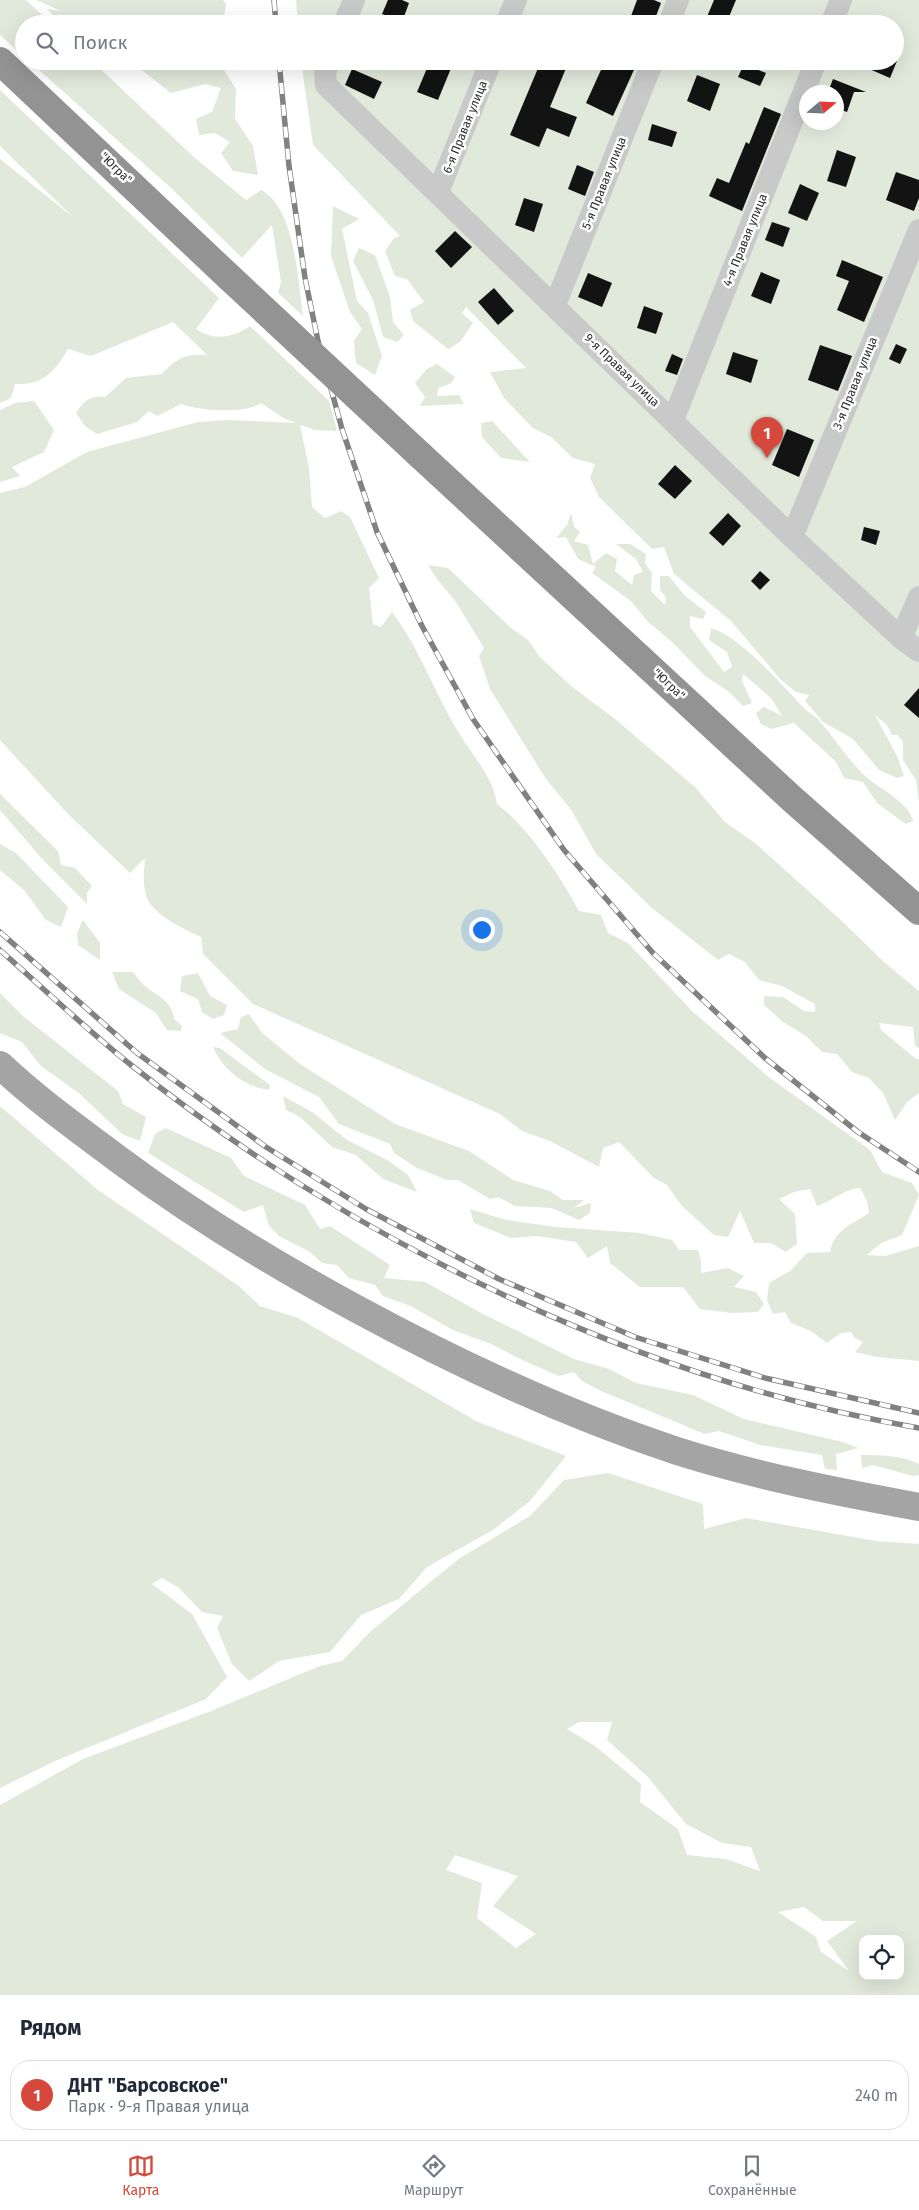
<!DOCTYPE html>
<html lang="ru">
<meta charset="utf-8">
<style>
:root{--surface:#fff;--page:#f6f6f7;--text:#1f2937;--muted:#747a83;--line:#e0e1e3;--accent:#d6483b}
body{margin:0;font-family:"Fira Sans",sans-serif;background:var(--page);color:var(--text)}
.controls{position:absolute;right:15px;bottom:15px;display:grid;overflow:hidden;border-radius:10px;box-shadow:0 5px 20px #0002}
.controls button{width:45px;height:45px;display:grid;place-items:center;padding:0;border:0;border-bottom:1px solid var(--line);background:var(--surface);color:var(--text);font:25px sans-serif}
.compass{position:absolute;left:799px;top:85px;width:45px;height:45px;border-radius:50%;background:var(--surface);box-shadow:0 5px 20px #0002;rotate:71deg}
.you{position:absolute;left:481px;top:929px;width:18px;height:18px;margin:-12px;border:4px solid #fff;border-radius:50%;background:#1a73e8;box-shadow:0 0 0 8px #1a73e833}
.badge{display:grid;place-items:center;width:32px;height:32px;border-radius:50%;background:var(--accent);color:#fff;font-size:16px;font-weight:700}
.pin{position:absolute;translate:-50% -41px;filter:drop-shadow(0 1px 2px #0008)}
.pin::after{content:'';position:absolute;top:26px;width:18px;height:15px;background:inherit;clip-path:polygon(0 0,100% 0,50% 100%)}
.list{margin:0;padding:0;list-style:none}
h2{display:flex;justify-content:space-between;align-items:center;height:65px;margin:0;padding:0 20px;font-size:21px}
h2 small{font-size:16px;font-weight:400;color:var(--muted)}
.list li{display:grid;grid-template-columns:32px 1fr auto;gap:15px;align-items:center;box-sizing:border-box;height:70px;margin:0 10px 10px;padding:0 10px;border:1px solid var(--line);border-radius:20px}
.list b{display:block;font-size:19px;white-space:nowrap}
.list p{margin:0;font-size:16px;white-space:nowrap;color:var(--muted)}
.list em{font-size:16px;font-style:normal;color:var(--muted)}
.icon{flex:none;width:28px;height:28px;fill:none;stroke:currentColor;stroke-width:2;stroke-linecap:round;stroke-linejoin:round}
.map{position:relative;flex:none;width:919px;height:1995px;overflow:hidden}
.search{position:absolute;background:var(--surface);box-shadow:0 5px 20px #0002;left:15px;right:15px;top:15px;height:55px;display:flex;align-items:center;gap:12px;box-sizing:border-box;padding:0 18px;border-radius:28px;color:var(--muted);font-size:19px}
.sheet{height:145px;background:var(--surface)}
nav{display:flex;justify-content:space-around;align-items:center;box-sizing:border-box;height:70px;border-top:1px solid var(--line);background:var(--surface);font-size:14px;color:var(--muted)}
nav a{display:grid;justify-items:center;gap:2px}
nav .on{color:var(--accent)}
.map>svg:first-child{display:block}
.green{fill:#e0e9da;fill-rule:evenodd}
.building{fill:#131313}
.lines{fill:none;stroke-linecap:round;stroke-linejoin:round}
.minor{stroke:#c9c9c9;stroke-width:22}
.major{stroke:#a4a4a4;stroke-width:28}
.highway{stroke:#939393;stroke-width:28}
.rail-casing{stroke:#818181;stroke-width:5.5}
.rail{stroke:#fff;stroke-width:4;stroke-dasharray:11;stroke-linecap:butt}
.highway-bridge{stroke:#939393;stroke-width:28}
.labels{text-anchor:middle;stroke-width:5;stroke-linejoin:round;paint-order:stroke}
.street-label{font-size:12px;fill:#2c2c2c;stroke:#fff}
</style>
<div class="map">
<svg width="919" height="1995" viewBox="0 0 919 1995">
<rect width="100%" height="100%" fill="#fff"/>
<g class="green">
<polygon points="0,0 26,0 52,24 24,24 24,57 0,35"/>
<polygon points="36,0 223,0 226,4 223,24 62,24 47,9 61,11"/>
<path d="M296,0H919V802L916,780L903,760V741L897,735H892L887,725L875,715L898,758L904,776L897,778L879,770L853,739L823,722L805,701L809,695L796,692L781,680L731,621L674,574L664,547L652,549L599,497L590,478L595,464L573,458L551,437L533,428L504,398L490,372L526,368L466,307L462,313L473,323L460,342L448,349L413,321L410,310L424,302L407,279L395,276L385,251L394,238L400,236L313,145L301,61H895V24H298ZM806,92H836V122H806Z"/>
<path d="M29,61H92L195,158L246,200L261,190C295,207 298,281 303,316L278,293L281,282L272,225L242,258L172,189Z"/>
<polygon points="130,61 218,61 236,89 235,119 253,146 258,175 233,171 221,153 230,142 215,133 199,135 196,119 212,112 221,88 205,84 171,93"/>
<path d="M0,90L219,298L196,329C213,341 233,338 250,326L329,401L337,431L315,430L300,425L309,468L312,507L325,518L341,511L350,517L379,578L369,588L373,624L381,627L392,612C420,649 435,694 459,733C473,757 493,776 497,804C529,828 560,876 579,911L601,915L608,933L628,943L692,1011L770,1078L870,1150L882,1172L912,1183L919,1195L902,1235L881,1243L867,1255L885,1256L919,1246V1361L877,1357L855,1352L863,1342L855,1338L851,1332L841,1333L827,1343L811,1331L791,1323L785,1312L773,1314L767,1300L769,1283L790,1271L807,1253L830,1252C834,1230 851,1225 869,1213L867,1201L860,1188C842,1190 834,1200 817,1206L810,1189L794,1192L779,1199L795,1214L797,1244L786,1252L771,1243H754L740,1211L728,1237L714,1235L682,1206L667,1185L654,1178L619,1142L603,1148L599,1167L550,1141L522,1131L500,1114L253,1004L203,954L201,937C185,930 154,915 147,898C142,885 144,871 145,858L130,873L68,814L0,740V493L25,487L87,452L198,422L229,420L296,423L283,418L261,403C245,414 199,411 181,404L157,416L149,411L137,422L97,434L85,426L76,413C84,400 90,396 105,397L126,378L162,374C177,358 185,354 207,355L173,322L91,356L68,349C54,372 44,385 15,384L11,398L0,403V159L73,217L0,146Z"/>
<polygon points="333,206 359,219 342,229 357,301 368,313 382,356 375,375 356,363 354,341 362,329 350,312 331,256"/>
<polygon points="359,248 375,255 390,297 393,322 404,335 397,342 383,337 373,300 353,261"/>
<polygon points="437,364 455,377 450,384 438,388 437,396 459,395 464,404 420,406 425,397 415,383 427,369"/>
<polygon points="34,401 54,430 44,452 12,467 20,476 0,482 0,410 15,403"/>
<polygon points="492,421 530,462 501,458 482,437 481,423"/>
<path d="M571,513L574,527L580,532L574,541L588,545L593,564L606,553L617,559L615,571L632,585L634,575L643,572L636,559L616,544H630L646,554L645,563L652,573L651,591L665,605L666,597L660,590V576H669L684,595L706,612L703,619L690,616V627L724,672L732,667L727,652L709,640L711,628C742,637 783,687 807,711L817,718C835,738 850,764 871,781C885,791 909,804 913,821L906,824L877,803L863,782L844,778L836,762L794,723L771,729L761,724L756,713L764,707L782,716L772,699L743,674L742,681L752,703L743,706L728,691L705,676L671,641L647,621L631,601L592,573L596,567L578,559L566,537L556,538L567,525Z"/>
<polygon points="428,565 448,568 510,627 529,641 539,656 571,686 615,719 696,788 725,822 755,843 843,922 885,963 919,991 919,1048 915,1046 913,1027 879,1023 881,1030 916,1059 919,1059 919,1093 907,1102 895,1120 883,1093 869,1078 852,1072 837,1054 822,1052 806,1036 783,1022 764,1005 764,996 783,997 804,1011 815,1012 815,1004 782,986 759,980 745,962 729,954 718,960 652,908 596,854 572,811 546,779 490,689 479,656 484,648 456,602 437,579"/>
<polygon points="0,794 58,851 61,865 75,868 92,886 87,893 87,904 44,861 0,810"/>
<polygon points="0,844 16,853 68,907 61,927 46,920 24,890 0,870"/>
<polygon points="83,920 100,943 100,960 78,945 77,933"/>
<path d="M112,972H133C137,977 141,983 146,987C159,997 172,1001 174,1019L182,1026L181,1031L167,1030L156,1013L119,989Z"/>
<polygon points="198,973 210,996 227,1005 224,1015 213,1019 202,1012 198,999 180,991 182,976"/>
<polygon points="0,993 24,1017 118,1091 123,1104 146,1117 140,1141 122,1134 80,1094 41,1066 22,1042 0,1033"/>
<polygon points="249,1014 262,1033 300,1064 395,1124 469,1151 513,1180 550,1191 563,1200 584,1200 574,1208 591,1203 590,1213 579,1220 552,1208 515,1206 498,1197 490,1199 458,1180 447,1180 417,1168 394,1153 390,1144 339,1124 319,1097 265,1069 220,1033 238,1029 241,1017"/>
<path d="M213,1047L220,1048L270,1085L269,1090C243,1086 224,1071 213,1047Z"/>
<polygon points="283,1096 312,1112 347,1140 387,1160 408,1175 417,1192 383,1179 356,1155 332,1147 300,1117 286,1110"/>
<polygon points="0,1106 98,1190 239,1286 260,1306 298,1318 478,1422 566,1456 530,1501 493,1530 427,1567 399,1599 361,1615 330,1652 279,1661 249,1681 232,1664 217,1628 223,1616 202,1612 179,1588 162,1578 152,1584 192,1614 227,1677 206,1699 55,1761 0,1788"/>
<polygon points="166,1128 231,1158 244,1176 305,1205 320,1229 330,1226 390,1265 384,1278 425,1282 483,1314 574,1359 609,1369 636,1383 693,1395 744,1419 843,1442 858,1448 836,1454 837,1470 825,1469 822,1455 760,1445 719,1431 705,1434 601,1391 582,1381 574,1372 559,1376 522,1360 491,1344 453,1330 411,1306 383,1296 375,1285 349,1278 337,1265 322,1263 310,1252 279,1236 269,1226 263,1205 244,1212 148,1153 155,1134"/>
<polygon points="470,1209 506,1220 556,1227 640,1233 672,1240 679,1250 698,1250 701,1261 701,1273 728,1268 744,1276 734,1287 756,1292 764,1304 758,1312 732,1313 700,1309 683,1287 640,1287 610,1263 607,1246 588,1258 576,1242 537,1236 511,1238 474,1223"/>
<path d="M861,1455C881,1455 900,1455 919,1464V1475L913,1476L873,1465L862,1468Z"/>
<path d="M608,1473L703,1504L704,1529L746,1518L876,1541L919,1544V1995H0V1805L83,1759L211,1711L320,1666L342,1661L370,1632L429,1583L460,1558L530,1516L564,1480ZM579,1722H612L607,1740L648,1777L686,1824L722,1843L751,1847L760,1871L726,1859L687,1855L678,1829L640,1802L641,1784L595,1746L567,1729ZM455,1855L518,1876L493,1906L536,1934L516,1948L477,1918L482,1883L446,1870ZM804,1907L823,1921H857L827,1941L849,1971L821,1952L816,1937L778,1912ZM863,1939H900V1976H863Z"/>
</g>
<g class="building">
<polygon points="388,0 402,0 409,3 402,22 382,14"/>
<polygon points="637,0 654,0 661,3 653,24 628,24"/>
<polygon points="714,0 736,0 726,24 704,24"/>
<polygon points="430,61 454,61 438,100 417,92"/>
<polygon points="541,61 569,61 550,107 577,117 569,137 547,128 539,147 510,135"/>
<polygon points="605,61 638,61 613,116 586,103"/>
<polygon points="851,61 897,61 890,78"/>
<polygon points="744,64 766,73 760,86 738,77"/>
<polygon points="352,69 382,82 374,99 345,85"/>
<polygon points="697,75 720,84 710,111 687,101"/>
<polygon points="833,79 866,92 854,92 847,112 836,108 836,92 828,92"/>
<polygon points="764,107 781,114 742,211 709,196 717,178 729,183 746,142 749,144"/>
<polygon points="652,124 677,132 672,147 648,140"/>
<polygon points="837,150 856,157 846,187 827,181"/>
<polygon points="577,165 594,172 585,196 568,189"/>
<polygon points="896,172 919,180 919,198 914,211 886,200"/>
<polygon points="800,184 819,193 807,221 788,213"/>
<polygon points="524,198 543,204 534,232 515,225"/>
<polygon points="772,222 790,228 783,247 765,240"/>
<polygon points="455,231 472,247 451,268 435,251"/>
<polygon points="842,260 883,277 864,322 837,310 849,281 836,276"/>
<polygon points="761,272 780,280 771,304 751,296"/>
<polygon points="588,273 612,283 602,307 578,297"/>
<polygon points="494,288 514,311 498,325 478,302"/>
<polygon points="644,306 663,313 656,334 637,328"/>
<polygon points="896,344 907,349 900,364 889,359"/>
<polygon points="820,345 852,356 838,391 808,380"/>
<polygon points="733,352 758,360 751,383 726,374"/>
<polygon points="672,354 683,359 677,375 665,371"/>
<polygon points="787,429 814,440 799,477 772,465"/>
<polygon points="675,465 692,481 675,499 658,484"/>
<polygon points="728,513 741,526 723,546 709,533"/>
<polygon points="864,527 880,531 876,545 861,540"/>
<polygon points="760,571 770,580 760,590 751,581"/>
<polygon points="919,688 919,718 904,705"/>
</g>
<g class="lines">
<g class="minor">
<polyline points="344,24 354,0"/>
<polyline points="506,24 516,0"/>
<polyline points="669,24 678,0"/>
<polyline points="831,24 841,0"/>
<polyline points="329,61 325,73 326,85 792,537 901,638 919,651"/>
<polyline points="438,192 491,61"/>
<polyline points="555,305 653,61"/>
<polyline points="673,420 816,61"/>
<polyline points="792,537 919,230"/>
<polyline points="901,638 919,597"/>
</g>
<path class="major" d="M0,1065C36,1099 78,1129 118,1159C193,1215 272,1263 355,1308C458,1364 565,1414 677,1451C756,1476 838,1492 919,1507"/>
<g class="highway">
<polyline points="0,61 229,277"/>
<polyline points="420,455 791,798 919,911"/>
</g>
<g class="rail-casing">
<g id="rail">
<polyline points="274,0 276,24"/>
<polyline points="279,61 289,166 305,278 318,341 342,429 377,532 422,626 473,719 564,850 653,953 765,1058 858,1132 919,1172"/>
<polyline points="0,932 137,1053 266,1147 366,1209 499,1279 635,1337 765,1378 919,1413"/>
<path d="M0,950C43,988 86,1029 131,1065C353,1241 638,1380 919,1428"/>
</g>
</g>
<use href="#rail" class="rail"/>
<polyline class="highway-bridge" points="229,277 420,455"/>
</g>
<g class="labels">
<g class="street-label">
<text transform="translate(465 127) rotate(-68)" y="4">6-я Правая улица</text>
<text transform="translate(116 168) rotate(44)" y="4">"Югра"</text>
<text transform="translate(604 183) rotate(-68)" y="4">5-я Правая улица</text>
<text transform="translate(745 240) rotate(-68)" y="4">4-я Правая улица</text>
<text transform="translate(622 370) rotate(44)" y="4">9-я Правая улица</text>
<text transform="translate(855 383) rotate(-68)" y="4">3-я Правая улица</text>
<text transform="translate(669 684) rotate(43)" y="4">"Югра"</text>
</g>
</g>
</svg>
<div class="controls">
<button><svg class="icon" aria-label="locate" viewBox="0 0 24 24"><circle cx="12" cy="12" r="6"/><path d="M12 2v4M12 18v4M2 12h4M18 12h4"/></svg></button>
</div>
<svg class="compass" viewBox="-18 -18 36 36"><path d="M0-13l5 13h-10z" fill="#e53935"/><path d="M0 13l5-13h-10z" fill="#747a83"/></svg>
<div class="you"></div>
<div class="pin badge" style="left:767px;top:458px">1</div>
<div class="search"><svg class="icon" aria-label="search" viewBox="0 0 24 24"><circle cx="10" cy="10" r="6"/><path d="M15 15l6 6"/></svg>Поиск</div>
</div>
<section class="sheet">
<h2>Рядом<small></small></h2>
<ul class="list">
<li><span class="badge">1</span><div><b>ДНТ &quot;Барсовское&quot;</b><p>Парк · 9-я Правая улица</p></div><em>240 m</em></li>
</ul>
</section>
<nav>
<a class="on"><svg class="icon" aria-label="map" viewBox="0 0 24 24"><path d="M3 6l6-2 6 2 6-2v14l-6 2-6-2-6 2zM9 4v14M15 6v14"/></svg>Карта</a>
<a><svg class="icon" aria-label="directions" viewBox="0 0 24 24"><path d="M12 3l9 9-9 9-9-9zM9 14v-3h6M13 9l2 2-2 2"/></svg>Маршрут</a>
<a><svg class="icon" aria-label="saved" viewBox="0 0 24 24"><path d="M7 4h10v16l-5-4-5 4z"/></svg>Сохранённые</a>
</nav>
